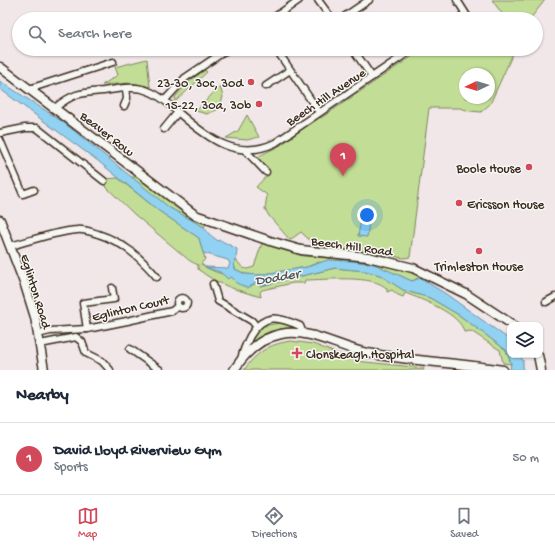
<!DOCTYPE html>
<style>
:root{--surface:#fff;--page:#f6f6f7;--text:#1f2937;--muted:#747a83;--line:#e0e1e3;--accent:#d1495b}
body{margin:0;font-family:"Gochi Hand",sans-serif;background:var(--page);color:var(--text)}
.controls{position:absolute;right:12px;bottom:12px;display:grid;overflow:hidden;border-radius:8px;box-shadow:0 1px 3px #0004}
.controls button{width:36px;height:36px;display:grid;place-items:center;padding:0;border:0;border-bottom:1px solid var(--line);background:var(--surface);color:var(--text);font:20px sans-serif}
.compass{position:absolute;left:459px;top:68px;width:36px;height:36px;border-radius:50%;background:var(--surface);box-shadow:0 1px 3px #0004;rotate:266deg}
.you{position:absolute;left:367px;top:215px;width:14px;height:14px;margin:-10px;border:3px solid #fff;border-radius:50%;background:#1a73e8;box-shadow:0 0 0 6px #1a73e833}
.badge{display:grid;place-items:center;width:26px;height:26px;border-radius:50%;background:var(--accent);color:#fff;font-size:13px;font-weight:700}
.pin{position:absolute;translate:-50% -33px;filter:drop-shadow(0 1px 2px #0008)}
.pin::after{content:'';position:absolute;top:21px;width:14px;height:12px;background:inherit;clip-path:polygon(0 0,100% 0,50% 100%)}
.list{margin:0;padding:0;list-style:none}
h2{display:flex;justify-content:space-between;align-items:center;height:52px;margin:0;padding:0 16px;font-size:17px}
h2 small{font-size:13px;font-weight:400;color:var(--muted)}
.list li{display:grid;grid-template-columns:26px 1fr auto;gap:12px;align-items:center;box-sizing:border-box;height:72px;padding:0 16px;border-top:1px solid var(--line)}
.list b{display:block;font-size:15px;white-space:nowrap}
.list p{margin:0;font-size:13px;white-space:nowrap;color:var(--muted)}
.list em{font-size:13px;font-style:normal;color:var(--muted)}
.icon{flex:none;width:22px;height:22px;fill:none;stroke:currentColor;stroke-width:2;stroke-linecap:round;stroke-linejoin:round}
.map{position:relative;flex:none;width:555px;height:370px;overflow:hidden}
.search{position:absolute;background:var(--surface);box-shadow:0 1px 3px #0004;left:12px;right:12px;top:12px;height:44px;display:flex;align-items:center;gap:10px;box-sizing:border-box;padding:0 14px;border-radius:22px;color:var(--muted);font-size:15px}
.sheet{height:124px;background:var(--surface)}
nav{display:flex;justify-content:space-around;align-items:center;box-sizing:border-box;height:56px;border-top:1px solid var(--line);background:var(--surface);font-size:11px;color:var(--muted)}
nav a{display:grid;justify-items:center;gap:2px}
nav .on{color:var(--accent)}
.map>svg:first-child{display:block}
.green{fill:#c2de96;stroke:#7e845a;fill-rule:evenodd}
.water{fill:#91d2f2;stroke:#6f8f9d}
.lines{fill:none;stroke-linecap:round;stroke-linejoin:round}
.street-casing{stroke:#3b2a1e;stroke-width:9}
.secondary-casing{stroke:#3b2a1e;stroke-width:11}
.street{stroke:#f6f6f2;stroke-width:6}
.secondary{stroke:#f6f6f2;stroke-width:8}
.poi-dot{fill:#d1495b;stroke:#f6f6f2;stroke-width:1.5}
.labels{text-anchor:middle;stroke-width:3;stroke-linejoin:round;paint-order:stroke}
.poi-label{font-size:13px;fill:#3b2a1e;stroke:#f6f6f2;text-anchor:end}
.street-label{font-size:13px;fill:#3b2a1e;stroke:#f6f6f2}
.water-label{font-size:14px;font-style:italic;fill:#505453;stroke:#f6f6f2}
</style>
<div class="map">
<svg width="555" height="370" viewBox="0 0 555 370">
<rect width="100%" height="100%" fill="#f1e7e9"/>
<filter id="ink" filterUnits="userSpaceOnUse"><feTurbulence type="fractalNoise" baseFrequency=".025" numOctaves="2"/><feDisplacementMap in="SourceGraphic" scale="8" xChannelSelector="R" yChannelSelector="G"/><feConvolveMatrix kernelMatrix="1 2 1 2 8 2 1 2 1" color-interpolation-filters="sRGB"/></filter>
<g filter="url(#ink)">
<g class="green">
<polygon points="492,0 545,0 530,19 497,19 503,15"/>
<path d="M423,49H515L490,104L481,112L470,111L460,108H429L410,257L404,258L367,252L318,248L301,232L290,240L269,216L265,209L267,195L256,187L270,172L255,158L281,145L319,116L321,118ZM465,74H489V98H465Z"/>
<polygon points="147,59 150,87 131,83 102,85 118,75 115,67"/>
<polygon points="205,70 207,72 175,102 175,97 192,79"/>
<polygon points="220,86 223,97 219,109 207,114 196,111"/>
<polygon points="247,115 259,137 247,140 226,138 238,131"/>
<polygon points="129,177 137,177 195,220 206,224 204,227 170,208"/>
<path d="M118,178L159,211L199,238L205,259L201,264C219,278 243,275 261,286L335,268L365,271L380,275L403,290L430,298L459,315L506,350L511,364L503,363L500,350L495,347L471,331L464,332C461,314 421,299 405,293L403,297L398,295L392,290L387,292V289C375,274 323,280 305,280L304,283H293L262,290L260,292L261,297C237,290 217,285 198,269V265L190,261L134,214L103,184L104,179Z"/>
<polygon points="262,243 303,256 376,262 422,276 412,281 394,273 319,262 307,267 258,275 245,274 235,269 234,263 236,260 243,268 247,269 254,267"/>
<path d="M279,323L293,325L299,328C280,328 268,330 253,341L250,338L263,326Z"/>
<path d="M291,341L313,344L356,361L423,368L424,370H244C257,352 269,344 291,341Z"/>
</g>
<g class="water">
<polygon points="0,81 63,122 170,208 204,227 209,234 218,241 220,240 237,249 236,260 234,263 235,269 245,274 258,275 307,267 328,260 352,261 374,264 412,281 420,278 446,294 510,340 510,355 523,355 521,358 523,360 523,370 510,370 511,363 506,350 459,315 430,298 403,290 380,275 365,271 335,268 260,286 256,283 248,288 236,283 233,278 230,277 228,279 220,272 207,268 205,267 228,268 230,264 228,260 203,253 199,238 159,211 98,161 0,89"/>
<polygon points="362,214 370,216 367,237 358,236"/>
</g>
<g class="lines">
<g class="street-casing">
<g id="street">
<polyline points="318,0 332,19"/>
<polyline points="457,0 469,19"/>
<polyline points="272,19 299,0"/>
<polyline points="341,19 369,0"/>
<polyline points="457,19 465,14"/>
<polyline points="276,49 319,112"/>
<polyline points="353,49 372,77"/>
<polyline points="266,86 290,70"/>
<polyline points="29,89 113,62"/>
<polyline points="165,100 185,78 228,49"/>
<polyline points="124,106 127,99 126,88"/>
<path d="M55,108C73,93 81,93 103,91C116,89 130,86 142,89C158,93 169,104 180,114C209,139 237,161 275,143L413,49"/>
<polyline points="164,129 178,112"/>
<polyline points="0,133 25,128 37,128 104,181"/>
<polyline points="0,140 23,194 34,190"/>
<polyline points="245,150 266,172"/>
<path d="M11,246C32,240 54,232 77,230C84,229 91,232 98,234C123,242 140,257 157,277"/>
<polyline points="213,284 218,301 252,321 256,326"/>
<circle cx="182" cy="303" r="5"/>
<polyline points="546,302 555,297"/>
<polyline points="87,329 83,303 114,299 112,288"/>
<polyline points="38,334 50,331 87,329 127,321 172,311 178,306"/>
<polyline points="40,344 76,337 82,342 86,353 102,361 110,370"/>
<polyline points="130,349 160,370"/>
<path d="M241,359C243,351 246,344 250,336C264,313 277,316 300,326L303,333"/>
</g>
</g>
<g class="secondary-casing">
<g id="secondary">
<polyline points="0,67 195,215 270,241 301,250 368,257 413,268 466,294 513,325"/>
<polyline points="0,220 25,285 35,317 44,370"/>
<polyline points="538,355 541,370"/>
<path d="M234,370C245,353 260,338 281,334C310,328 338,347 367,353C412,361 458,363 503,370"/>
</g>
</g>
<use href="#street" class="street"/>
<use href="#secondary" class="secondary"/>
</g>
</g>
<g class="poi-dot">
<circle cx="251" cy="82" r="4"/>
<circle cx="259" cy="104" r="4"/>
<circle cx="529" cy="167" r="4"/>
<circle cx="459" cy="203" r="4"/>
<circle cx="479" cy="251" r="4"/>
<path d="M295 347h4v4h4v4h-4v4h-4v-4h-4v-4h4z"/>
</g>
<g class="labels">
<g class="poi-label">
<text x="243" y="87">23-30, 30c, 30d</text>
<text x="251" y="109">15-22, 30a, 30b</text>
<text x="521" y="172">Boole House</text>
<text x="467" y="208" text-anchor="start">Ericsson House</text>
<text x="479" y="270" text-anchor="middle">Trimleston House</text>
<text x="306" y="358" text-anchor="start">Clonskeagh Hospital</text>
</g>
<g class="street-label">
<text transform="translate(325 96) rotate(-34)" y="5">Beech Hill Avenue</text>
<text transform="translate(108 133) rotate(38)" y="5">Beaver Row</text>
<text transform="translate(352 245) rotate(8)" y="5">Beech Hill Road</text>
<text transform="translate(37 291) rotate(73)" y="5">Eglinton Road</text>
<text transform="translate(130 307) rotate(-13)" y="5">Eglinton Court</text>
</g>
<g class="water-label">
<text transform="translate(277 276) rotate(-10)" y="5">Dodder</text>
</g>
</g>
</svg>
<div class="controls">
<button><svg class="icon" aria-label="layers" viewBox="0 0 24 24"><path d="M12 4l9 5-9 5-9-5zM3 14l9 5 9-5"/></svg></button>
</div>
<svg class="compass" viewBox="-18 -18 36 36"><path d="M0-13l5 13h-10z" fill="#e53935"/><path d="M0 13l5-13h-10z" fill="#747a83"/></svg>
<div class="you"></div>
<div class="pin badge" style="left:343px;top:176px">1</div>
<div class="search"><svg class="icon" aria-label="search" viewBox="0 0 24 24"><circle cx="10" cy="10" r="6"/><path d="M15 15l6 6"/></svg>Search here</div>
</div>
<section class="sheet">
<h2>Nearby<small></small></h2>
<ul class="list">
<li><span class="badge">1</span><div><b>David Lloyd Riverview Gym</b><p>Sports</p></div><em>50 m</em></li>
</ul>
</section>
<nav>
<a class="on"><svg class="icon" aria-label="map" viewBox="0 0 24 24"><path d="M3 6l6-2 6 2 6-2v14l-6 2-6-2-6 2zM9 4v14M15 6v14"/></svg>Map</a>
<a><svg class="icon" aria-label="directions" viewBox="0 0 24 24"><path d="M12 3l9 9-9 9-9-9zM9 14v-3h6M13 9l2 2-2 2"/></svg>Directions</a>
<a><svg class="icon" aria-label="saved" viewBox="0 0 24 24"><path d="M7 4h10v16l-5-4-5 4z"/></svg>Saved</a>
</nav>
